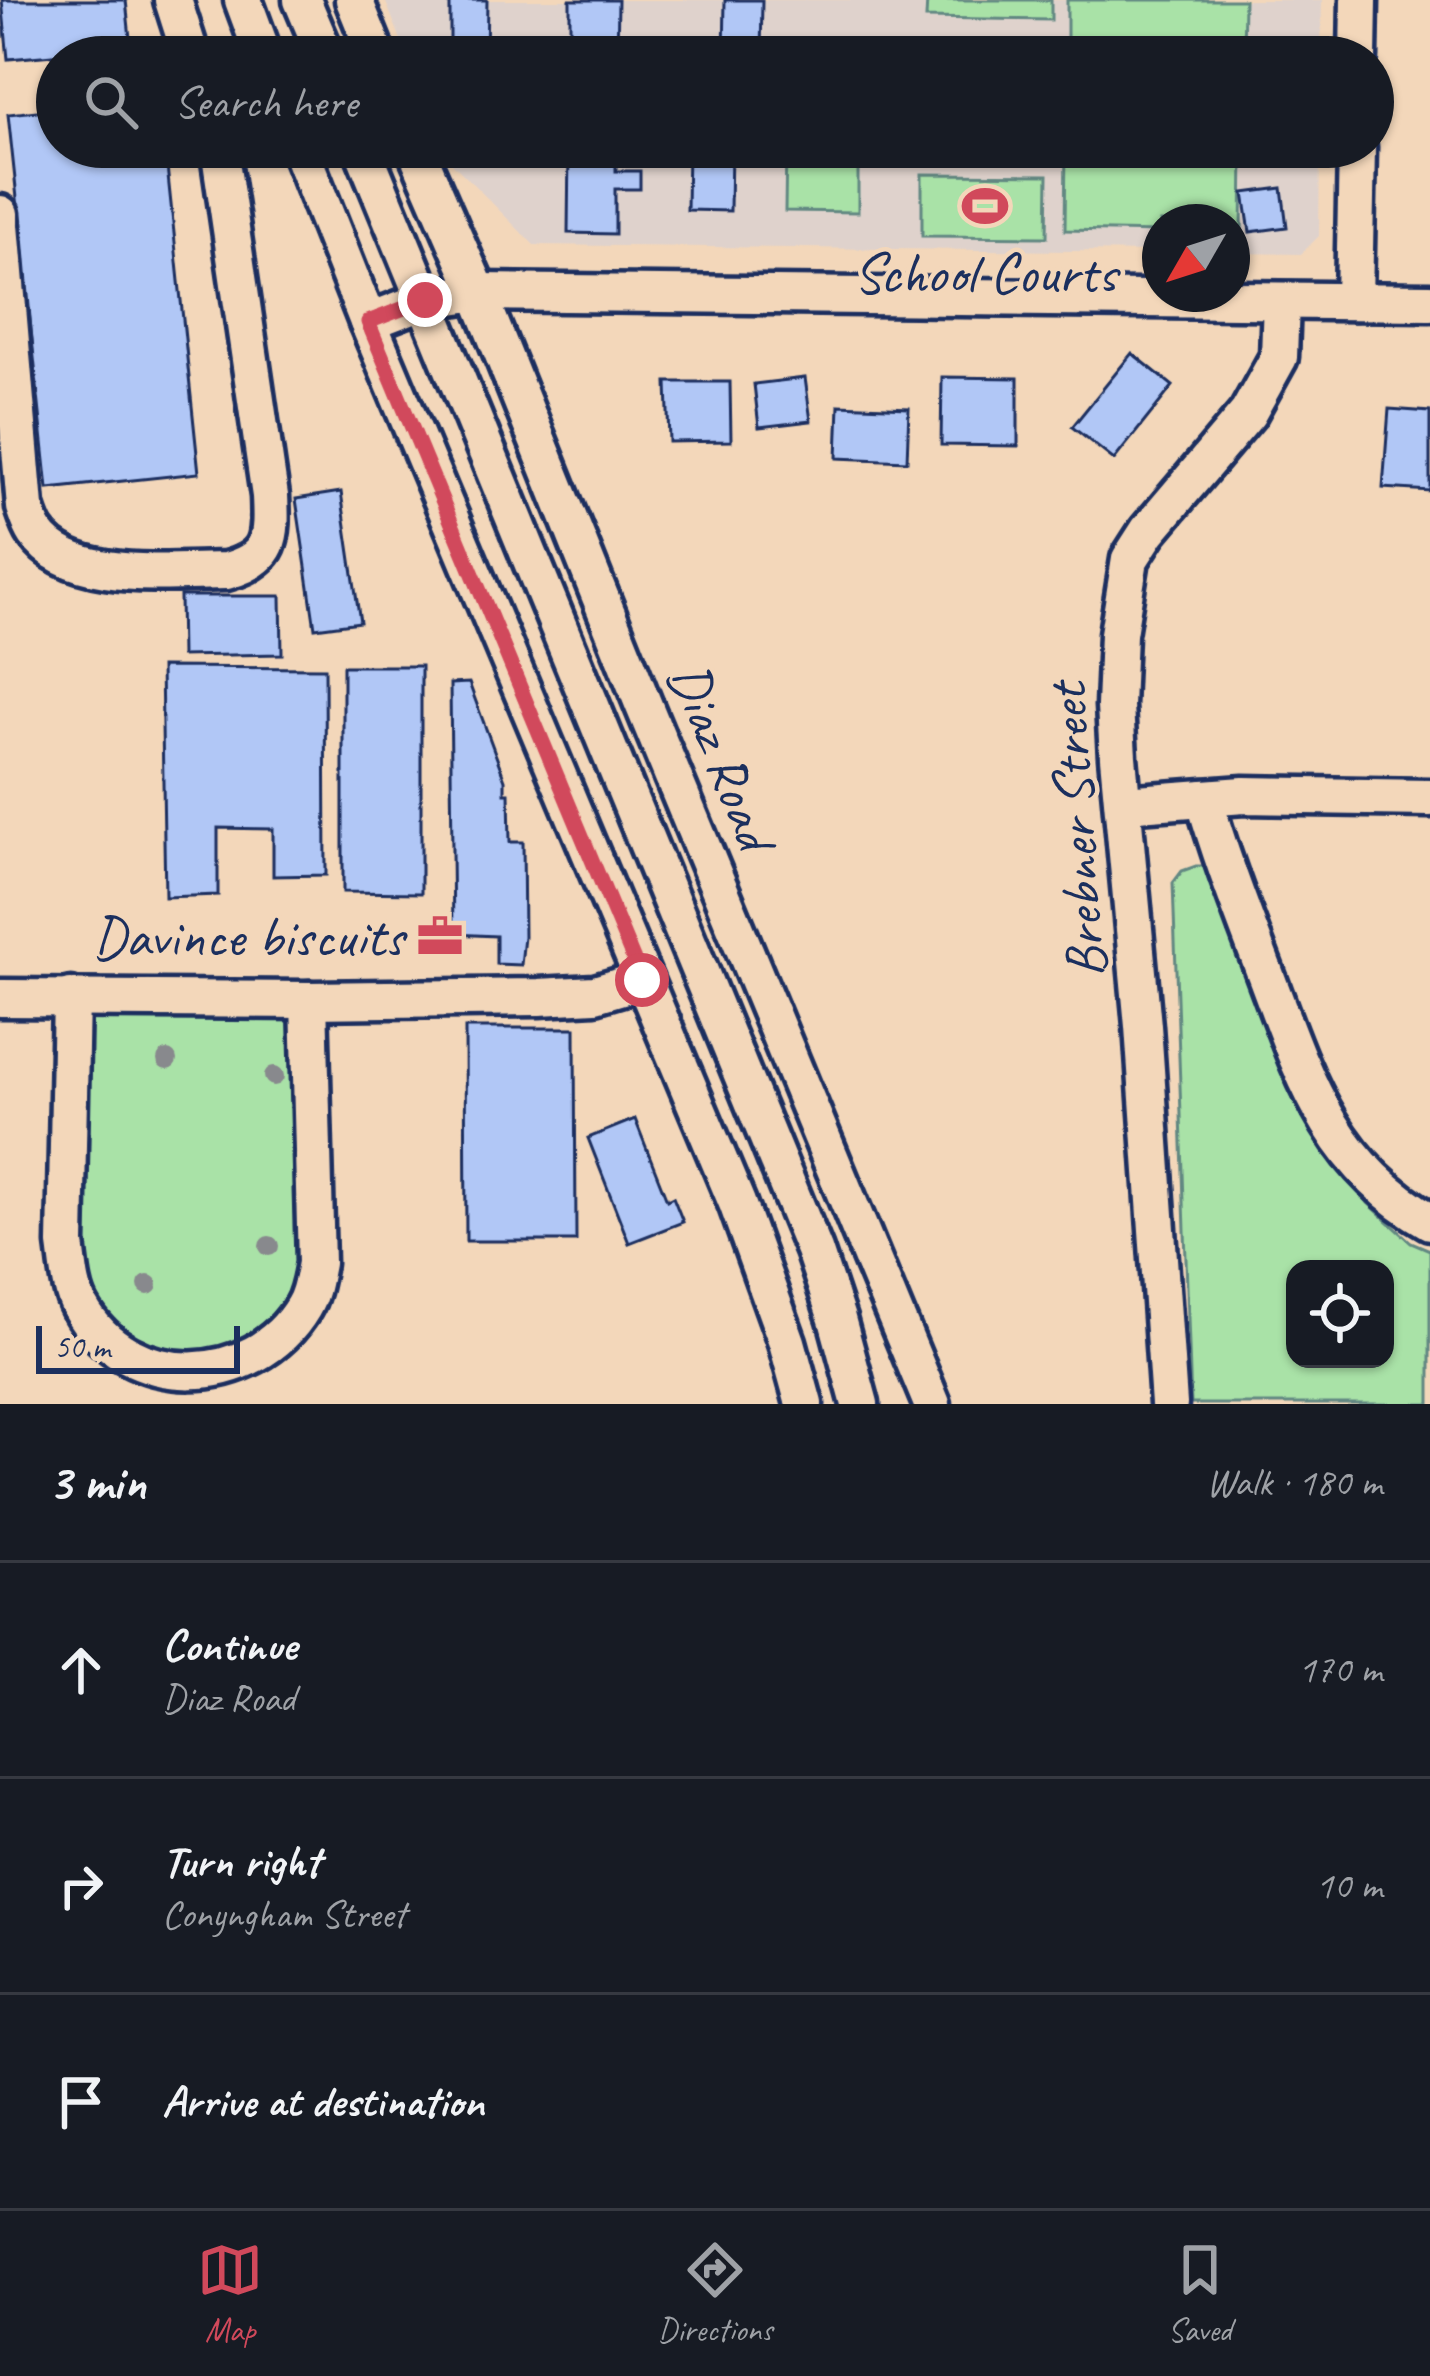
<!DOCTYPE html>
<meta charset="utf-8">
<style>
:root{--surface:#171b24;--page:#20242c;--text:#f1f3f6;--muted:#9ea1a6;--line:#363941;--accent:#d1495b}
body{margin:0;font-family:Caveat,sans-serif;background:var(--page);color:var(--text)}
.controls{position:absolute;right:36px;bottom:36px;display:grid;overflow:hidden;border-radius:24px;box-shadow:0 3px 9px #0004}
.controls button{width:108px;height:108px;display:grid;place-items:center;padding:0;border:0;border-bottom:3px solid var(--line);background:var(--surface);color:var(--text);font:60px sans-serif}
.compass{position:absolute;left:1142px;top:204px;width:108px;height:108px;border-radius:50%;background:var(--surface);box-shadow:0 3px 9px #0004;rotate:231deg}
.scale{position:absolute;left:36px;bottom:30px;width:204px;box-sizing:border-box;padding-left:12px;border:6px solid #1b2f5e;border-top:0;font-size:33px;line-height:42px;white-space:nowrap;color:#1b2f5e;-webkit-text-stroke:9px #f3d7ba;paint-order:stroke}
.stop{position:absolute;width:36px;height:36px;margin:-27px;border:9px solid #d1495b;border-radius:50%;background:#fff}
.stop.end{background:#d1495b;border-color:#fff;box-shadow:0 3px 12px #0008}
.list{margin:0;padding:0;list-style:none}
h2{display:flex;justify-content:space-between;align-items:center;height:156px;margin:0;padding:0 48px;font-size:51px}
h2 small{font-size:39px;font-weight:400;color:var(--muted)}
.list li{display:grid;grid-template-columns:78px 1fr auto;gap:36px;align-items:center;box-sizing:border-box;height:216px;padding:0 48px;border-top:3px solid var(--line)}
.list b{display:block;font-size:45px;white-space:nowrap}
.list p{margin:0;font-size:39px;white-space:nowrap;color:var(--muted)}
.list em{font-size:39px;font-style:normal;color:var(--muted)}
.icon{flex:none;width:66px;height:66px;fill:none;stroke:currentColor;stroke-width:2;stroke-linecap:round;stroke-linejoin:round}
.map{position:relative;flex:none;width:1430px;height:1404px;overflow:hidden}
.search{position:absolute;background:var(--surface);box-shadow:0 3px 9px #0004;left:36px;right:36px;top:36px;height:132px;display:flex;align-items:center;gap:30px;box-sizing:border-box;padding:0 42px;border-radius:66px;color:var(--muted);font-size:45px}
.sheet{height:804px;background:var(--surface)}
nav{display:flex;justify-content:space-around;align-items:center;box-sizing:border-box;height:168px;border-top:3px solid var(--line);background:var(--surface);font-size:33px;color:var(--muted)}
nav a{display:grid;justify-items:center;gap:6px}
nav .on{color:var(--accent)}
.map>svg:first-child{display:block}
.built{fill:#dfd2cc}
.green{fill:#a9e2a7;stroke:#628882;stroke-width:3;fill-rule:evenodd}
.building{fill:#b1c7f6;stroke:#1b2f5e;stroke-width:3}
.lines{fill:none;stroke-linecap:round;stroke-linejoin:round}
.minor-casing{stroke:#1b2f5e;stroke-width:45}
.minor{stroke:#f3d7ba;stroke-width:36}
.tree{fill:#88898d}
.route{stroke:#d1495b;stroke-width:15}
.labels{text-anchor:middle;stroke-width:9;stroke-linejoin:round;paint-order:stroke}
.poi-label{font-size:57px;fill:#1b2f5e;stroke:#f3d7ba}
.street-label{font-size:57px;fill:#1b2f5e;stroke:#f3d7ba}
</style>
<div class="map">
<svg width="1430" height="1404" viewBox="0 0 1430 1404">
<rect width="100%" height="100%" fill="#f3d7ba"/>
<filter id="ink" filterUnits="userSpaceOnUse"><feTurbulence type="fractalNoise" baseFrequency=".00833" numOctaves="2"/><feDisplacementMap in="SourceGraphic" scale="24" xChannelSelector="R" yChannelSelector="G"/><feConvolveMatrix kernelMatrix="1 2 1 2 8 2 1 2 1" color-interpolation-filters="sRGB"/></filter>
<g filter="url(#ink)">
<g class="built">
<polygon points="385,0 1322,0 1321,57 408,57"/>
<polygon points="444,147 1320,147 1319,236 1301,254 1232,253 1232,222 1160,222 1160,252 534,245 449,160"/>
</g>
<g class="green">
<polygon points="927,0 1051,0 1051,20 926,18"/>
<polygon points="1067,0 1244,0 1243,57 1067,57"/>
<polygon points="786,147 858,147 858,212 785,211"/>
<polygon points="1066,147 1243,147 1242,233 1232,232 1232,222 1160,222 1160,232 1065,230"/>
<polygon points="922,174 1048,175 1047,237 922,236"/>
<path d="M1196,866H1204L1214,871L1312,1120L1368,1203L1411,1242L1430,1250V1404H1191L1173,883L1182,871ZM1295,1269H1385V1359H1295Z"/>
<polygon points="103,1010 288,1017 294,1027 303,1277 270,1327 214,1354 156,1353 118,1332 82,1283 81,1029 89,1017"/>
</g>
<g class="building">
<polygon points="2,0 126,0 131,48 8,59"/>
<polygon points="450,0 487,0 486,57 450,57"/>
<polygon points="570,0 618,0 617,57 570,57"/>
<polygon points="725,0 762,0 761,57 724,57"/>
<polygon points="57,109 57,147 165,147 199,473 48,489 8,114"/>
<polygon points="569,147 616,147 616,171 640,171 640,189 615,189 615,234 568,233"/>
<polygon points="688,147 731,147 730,211 687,210"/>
<polygon points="1282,188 1287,227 1250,232 1244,193"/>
<polygon points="1132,353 1173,386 1114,460 1072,427"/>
<polygon points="942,377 1018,378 1018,446 941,445"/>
<polygon points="805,378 811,421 759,427 754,384"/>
<polygon points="667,382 730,382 731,441 669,442"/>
<polygon points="839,405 909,408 907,461 837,458"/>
<polygon points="1389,409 1430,412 1430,491 1383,488"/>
<polygon points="341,492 360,622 315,628 296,499"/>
<polygon points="180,596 281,596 282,654 181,656"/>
<polygon points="343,666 421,666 421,893 343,892"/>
<polygon points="161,667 325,668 326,875 273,876 273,829 218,828 218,895 165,897"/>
<polygon points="469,683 505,780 505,793 509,793 510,842 523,842 524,937 521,965 496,964 496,936 453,934 450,684"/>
<polygon points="465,1028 575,1028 576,1241 466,1241"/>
<polygon points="635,1119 667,1200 673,1197 683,1222 629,1243 588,1138"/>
</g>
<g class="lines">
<g class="minor-casing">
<g id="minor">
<polyline points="173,0 191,57"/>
<polyline points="243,0 264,57"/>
<polyline points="302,0 326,57"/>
<polyline points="354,0 377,57"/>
<polyline points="1358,57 1359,0"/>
<polyline points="299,147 368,322 737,1203 787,1342 804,1404"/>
<polyline points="362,147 814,1250 837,1319 860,1404"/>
<polyline points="415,147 478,292 644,706 932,1404"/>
<path d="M0,214L25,507C28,516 31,526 36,533C70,584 173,571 226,571C272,559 272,537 270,496L219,147"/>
<polyline points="1354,301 1357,147"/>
<polyline points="368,322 425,300 478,292 1430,302"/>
<path d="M1204,798C1220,855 1241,909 1262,965C1301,1068 1327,1163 1430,1221"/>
<polyline points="1124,804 1244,795 1430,798"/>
<path d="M71,997L66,1244C69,1265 70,1289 80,1307C127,1393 254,1390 303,1307C311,1294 313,1278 316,1263L309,1000"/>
<polyline points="0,998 309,1000 539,997 595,994 642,980"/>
<polyline points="1169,1404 1143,1026 1118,757 1115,706 1118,634 1130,559 1148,531 1248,413 1279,357 1281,301"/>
</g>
</g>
<use href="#minor" class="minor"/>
</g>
<g class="tree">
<circle cx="167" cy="1060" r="10"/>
<circle cx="274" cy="1076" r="10"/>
<circle cx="269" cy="1246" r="10"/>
<circle cx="148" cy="1285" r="10"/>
</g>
</g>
<g class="lines" filter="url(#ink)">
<polyline class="route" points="425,300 368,322 642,980"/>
</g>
<defs>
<g id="stadium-bare" transform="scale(3.6)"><path d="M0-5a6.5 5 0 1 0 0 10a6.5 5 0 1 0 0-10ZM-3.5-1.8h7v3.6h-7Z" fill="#d1495b" stroke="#f3d7ba" stroke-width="2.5" paint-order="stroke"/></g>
<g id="office-bare" transform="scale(3.6)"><path d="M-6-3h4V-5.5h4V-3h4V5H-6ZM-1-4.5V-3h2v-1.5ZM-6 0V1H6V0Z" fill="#d1495b" stroke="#f3d7ba" stroke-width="2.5" paint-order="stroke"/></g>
</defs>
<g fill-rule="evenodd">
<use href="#stadium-bare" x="985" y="206"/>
<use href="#office-bare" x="440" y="936"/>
</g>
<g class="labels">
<g class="poi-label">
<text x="985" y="292">School Courts</text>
<text x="404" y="956" text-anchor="end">Davince biscuits</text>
</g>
<g class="street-label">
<text transform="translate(723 755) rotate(68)" y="20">Diaz Road</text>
<text transform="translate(1075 831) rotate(-94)" y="20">Brebner Street</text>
</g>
</g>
</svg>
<div class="controls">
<button><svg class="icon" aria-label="locate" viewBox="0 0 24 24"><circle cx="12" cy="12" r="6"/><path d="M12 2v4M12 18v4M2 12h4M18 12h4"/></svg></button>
</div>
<svg class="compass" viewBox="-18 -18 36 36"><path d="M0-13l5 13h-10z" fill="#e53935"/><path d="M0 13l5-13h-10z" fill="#9ea1a6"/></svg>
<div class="scale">50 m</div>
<div class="stop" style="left:642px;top:980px"></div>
<div class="stop end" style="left:425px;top:300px"></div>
<div class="search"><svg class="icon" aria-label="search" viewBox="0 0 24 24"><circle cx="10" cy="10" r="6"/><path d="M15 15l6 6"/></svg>Search here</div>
</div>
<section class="sheet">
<h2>3 min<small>Walk · 180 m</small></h2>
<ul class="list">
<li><svg class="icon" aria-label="ahead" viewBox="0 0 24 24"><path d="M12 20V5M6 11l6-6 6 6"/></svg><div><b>Continue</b><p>Diaz Road</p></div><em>170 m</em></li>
<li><svg class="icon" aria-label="right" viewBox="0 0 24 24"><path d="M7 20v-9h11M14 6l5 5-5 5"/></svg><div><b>Turn right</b><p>Conyngham Street</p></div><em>10 m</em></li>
<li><svg class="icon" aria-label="arrive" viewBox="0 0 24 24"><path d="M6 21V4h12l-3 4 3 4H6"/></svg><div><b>Arrive at destination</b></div></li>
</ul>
</section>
<nav>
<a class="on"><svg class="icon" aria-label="map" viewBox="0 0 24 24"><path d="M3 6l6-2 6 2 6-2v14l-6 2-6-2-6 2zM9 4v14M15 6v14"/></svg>Map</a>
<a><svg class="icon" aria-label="directions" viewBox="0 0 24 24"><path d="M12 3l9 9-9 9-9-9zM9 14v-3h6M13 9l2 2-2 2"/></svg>Directions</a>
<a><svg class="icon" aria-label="saved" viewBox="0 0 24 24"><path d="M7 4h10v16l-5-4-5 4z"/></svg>Saved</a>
</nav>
